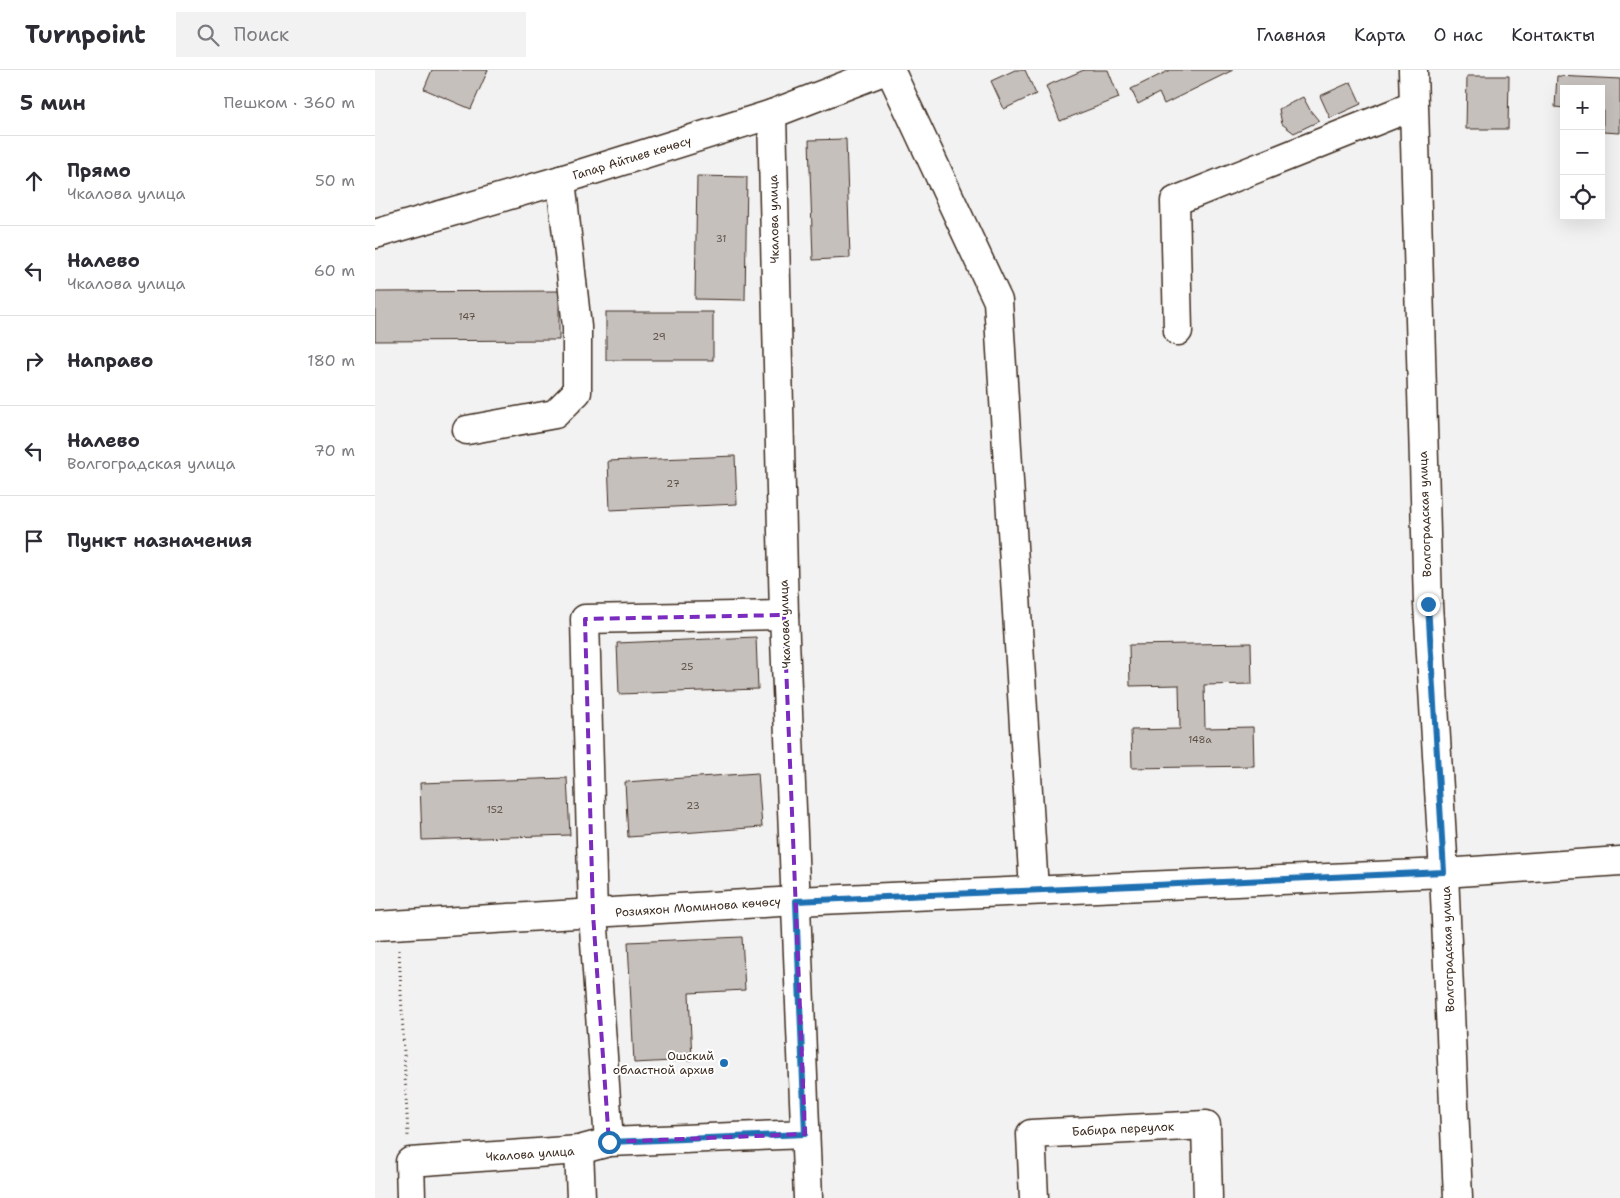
<!DOCTYPE html>
<html lang="ru">
<meta charset="utf-8">
<style>
:root{--surface:#fff;--page:#f2f2f3;--text:#2b2b33;--muted:#7c7c81;--line:#e1e1e2}
body{margin:0;font-family:"Shantell Sans",sans-serif;background:var(--page);color:var(--text)}
.controls{position:absolute;right:15px;top:15px;display:grid;overflow:hidden;border-radius:0px;box-shadow:0 5px 20px #0002}
.controls button{width:45px;height:45px;display:grid;place-items:center;padding:0;border:0;border-bottom:1px solid var(--line);background:var(--surface);color:var(--text);font:25px sans-serif}
.stop{position:absolute;width:15px;height:15px;margin:-11px;border:4px solid #1f6fb2;border-radius:50%;background:#fff}
.stop.end{background:#1f6fb2;border-color:#fff;box-shadow:0 1px 5px #0008}
.list{margin:0;padding:0;list-style:none}
h2{display:flex;justify-content:space-between;align-items:center;height:65px;margin:0;padding:0 20px;font-size:21px}
h2 small{font-size:16px;font-weight:400;color:var(--muted)}
.list li{display:grid;grid-template-columns:32px 1fr auto;gap:15px;align-items:center;box-sizing:border-box;height:90px;padding:0 20px;border-top:1px solid var(--line)}
.list b{display:block;font-size:19px;white-space:nowrap}
.list p{margin:0;font-size:16px;white-space:nowrap;color:var(--muted)}
.list em{font-size:16px;font-style:normal;color:var(--muted)}
.icon{flex:none;width:28px;height:28px;fill:none;stroke:currentColor;stroke-width:2;stroke-linecap:round;stroke-linejoin:round}
.map{position:relative;flex:none;width:1245px;height:1128px;overflow:hidden}
header{display:flex;align-items:center;gap:30px;box-sizing:border-box;height:70px;padding:0 25px;background:var(--surface);border-bottom:1px solid var(--line)}
header strong{font-size:24px}
nav{display:flex;gap:28px;margin-inline-start:auto;font-size:18px}
.search{width:350px;height:45px;background:var(--page);display:flex;align-items:center;gap:12px;box-sizing:border-box;padding:0 18px;border-radius:0px;color:var(--muted);font-size:19px}
main{display:flex}
aside{flex:1;background:var(--surface)}
.map>svg:first-child{display:block}
.building{fill:#c6c0bd;stroke:#3b2a1e}
.lines{fill:none;stroke-linecap:round;stroke-linejoin:round}
.minor-casing{stroke:#3b2a1e;stroke-width:31}
.major-casing{stroke:#3b2a1e;stroke-width:31}
.path{stroke:#3b2a1e;stroke-width:3;stroke-dasharray:1 4;stroke-linecap:butt}
.minor{stroke:#fff;stroke-width:28}
.major{stroke:#fff;stroke-width:28}
.route{stroke:#1f6fb2;stroke-width:6}
.marked{fill:none;stroke:#7b2cbf;stroke-width:4;stroke-dasharray:10 6;stroke-linejoin:round}
.poi-dot{fill:#1f6fb2;stroke:#fff;stroke-width:2}
.labels{text-anchor:middle;stroke-width:4;stroke-linejoin:round;paint-order:stroke}
.number-label{font-size:10px;fill:#5e5046}
.street-label{font-size:12px;fill:#3b2a1e;stroke:#fff}
.poi-label{font-size:12px;fill:#3b2a1e;stroke:#fff;text-anchor:end}
</style>
<header>
<strong>Turnpoint</strong>
<div class="search"><svg class="icon" aria-label="search" viewBox="0 0 24 24"><circle cx="10" cy="10" r="6"/><path d="M15 15l6 6"/></svg>Поиск</div>
<nav><a>Главная</a><a>Карта</a><a>О нас</a><a>Контакты</a></nav>
</header>
<main>
<aside>
<h2>5 мин<small>Пешком · 360 m</small></h2>
<ul class="list">
<li><svg class="icon" aria-label="ahead" viewBox="0 0 24 24"><path d="M12 20V5M6 11l6-6 6 6"/></svg><div><b>Прямо</b><p>Чкалова улица</p></div><em>50 m</em></li>
<li><svg class="icon" aria-label="left" viewBox="0 0 24 24"><path d="M17 20v-9H6M10 6l-5 5 5 5"/></svg><div><b>Налево</b><p>Чкалова улица</p></div><em>60 m</em></li>
<li><svg class="icon" aria-label="right" viewBox="0 0 24 24"><path d="M7 20v-9h11M14 6l5 5-5 5"/></svg><div><b>Направо</b></div><em>180 m</em></li>
<li><svg class="icon" aria-label="left" viewBox="0 0 24 24"><path d="M17 20v-9H6M10 6l-5 5 5 5"/></svg><div><b>Налево</b><p>Волгоградская улица</p></div><em>70 m</em></li>
<li><svg class="icon" aria-label="arrive" viewBox="0 0 24 24"><path d="M6 21V4h12l-3 4 3 4H6"/></svg><div><b>Пункт назначения</b></div></li>
</ul>
</aside>
<div class="map">
<svg width="1245" height="1128" viewBox="0 0 1245 1128">
<rect width="100%" height="100%" fill="#f3f2f2"/>
<filter id="ink" filterUnits="userSpaceOnUse"><feTurbulence type="fractalNoise" baseFrequency=".02" numOctaves="2"/><feDisplacementMap in="SourceGraphic" scale="10" xChannelSelector="R" yChannelSelector="G"/><feConvolveMatrix kernelMatrix="1 2 1 2 8 2 1 2 1" color-interpolation-filters="sRGB"/></filter>
<g filter="url(#ink)">
<g class="building">
<polygon points="57,0 113,0 96,39 49,19"/>
<polygon points="640,0 650,0 661,24 629,39 616,11"/>
<polygon points="709,0 733,0 744,28 685,51 671,16"/>
<polygon points="795,0 858,0 789,34 784,23 763,34 756,19"/>
<polygon points="1092,6 1134,6 1133,59 1091,59"/>
<polygon points="1182,6 1245,9 1245,63 1228,62 1228,40 1226,40 1226,19 1189,19 1189,38 1180,37"/>
<polygon points="976,12 986,34 955,48 945,26"/>
<polygon points="928,27 935,40 944,51 919,63 907,54 904,39"/>
<polygon points="471,69 475,188 438,190 434,70"/>
<polygon points="322,106 372,107 370,230 320,229"/>
<polygon points="184,221 184,270 0,271 0,222"/>
<rect x="231" y="242" width="107" height="48"/>
<polygon points="360,386 362,434 235,440 233,391"/>
<polygon points="381,567 383,619 244,624 242,573"/>
<polygon points="876,573 877,614 829,615 830,658 878,657 879,696 757,698 756,660 805,659 804,615 755,616 754,575"/>
<polygon points="383,703 387,757 253,767 250,712"/>
<polygon points="192,708 195,765 47,770 45,713"/>
<polygon points="367,867 370,920 314,923 317,990 259,993 253,872"/>
</g>
<g class="lines">
<g class="minor-casing">
<g id="minor">
<polyline points="515,0 623,231 659,820"/>
<polyline points="1038,0 1053,534 1069,803 1083,1128"/>
<polyline points="397,44 409,545 433,1128"/>
<polyline points="803,261 800,131 1038,36"/>
<polyline points="92,360 180,344 202,322 202,257 186,110"/>
<polyline points="0,856 421,831 1069,803 1245,791"/>
<polyline points="234,1072 218,844 210,549 409,545"/>
<polyline points="204,1080 206,1128"/>
<polyline points="36,1128 35,1092 204,1080 234,1072 430,1064"/>
<polyline points="659,1128 656,1064 831,1055 833,1128"/>
</g>
</g>
<g class="major-casing">
<polyline id="major" points="0,164 186,110 397,44 511,0"/>
</g>
<polyline class="path" points="24,880 33,1066"/>
<use href="#minor" class="minor"/>
<use href="#major" class="major"/>
</g>
</g>
<g class="lines" filter="url(#ink)">
<polyline class="route" points="234,1072 430,1064 421,831 1069,802 1053,534"/>
</g>
<path class="marked" d="M409,545L430,1064L234,1072L218,844L210,549Z"/>
<circle class="poi-dot" cx="349" cy="993" r="5"/>
<g class="labels">
<g class="number-label">
<text x="346" y="172">31</text>
<text x="92" y="250">147</text>
<text x="284" y="270">29</text>
<text x="298" y="417">27</text>
<text x="312" y="600">25</text>
<text x="825" y="673">148а</text>
<text x="318" y="739">23</text>
<text x="120" y="743">152</text>
</g>
<g class="street-label">
<text transform="translate(257 88) rotate(-17)" y="4">Гапар Айтиев көчөсү</text>
<text transform="translate(399 149) rotate(-91)" y="4">Чкалова улица</text>
<text transform="translate(1050 444) rotate(-92)" y="4">Волгоградская улица</text>
<text transform="translate(410 554) rotate(-92)" y="4">Чкалова улица</text>
<text transform="translate(323 837) rotate(-4)" y="4">Розияхон Моминова көчөсү</text>
<text transform="translate(1073 879) rotate(-92)" y="4">Волгоградская улица</text>
<text transform="translate(748 1059) rotate(-3)" y="4">Бабира переулок</text>
<text transform="translate(155 1084) rotate(-4)" y="4">Чкалова улица</text>
</g>
<g class="poi-label">
<text x="339" y="990">Ошский<tspan x="339" dy="14">областной архив</tspan></text>
</g>
</g>
</svg>
<div class="controls">
<button>+</button>
<button>−</button>
<button><svg class="icon" aria-label="locate" viewBox="0 0 24 24"><circle cx="12" cy="12" r="6"/><path d="M12 2v4M12 18v4M2 12h4M18 12h4"/></svg></button>
</div>
<div class="stop" style="left:234px;top:1072px"></div>
<div class="stop end" style="left:1053px;top:534px"></div>
</div>
</main>
